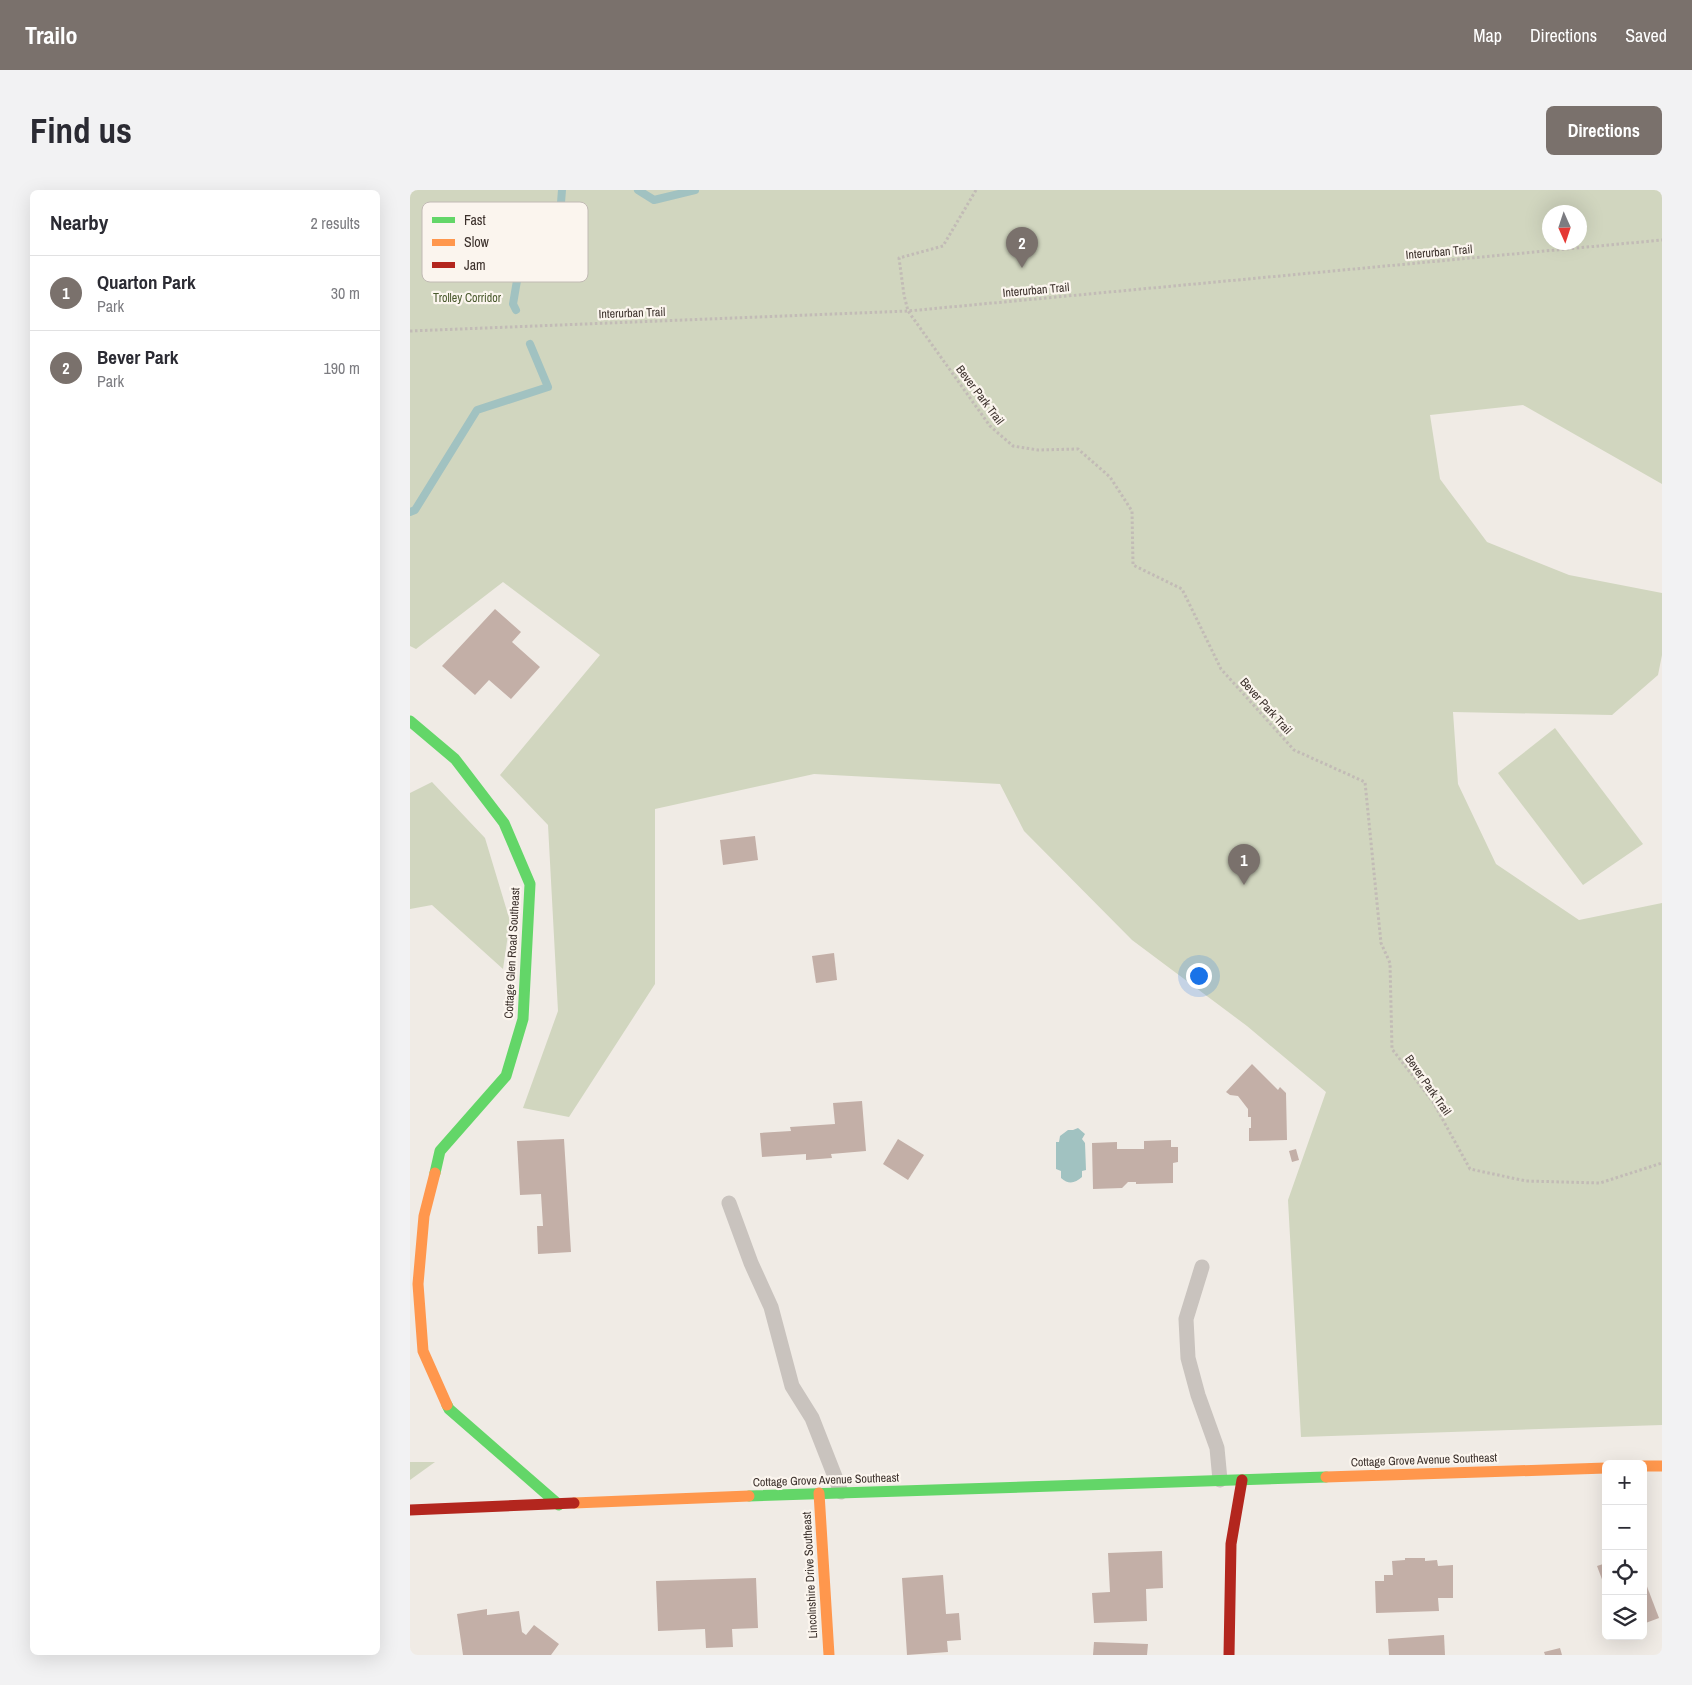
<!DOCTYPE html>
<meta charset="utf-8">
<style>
:root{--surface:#fff;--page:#f2f2f3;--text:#2b2b33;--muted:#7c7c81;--line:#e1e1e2;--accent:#7a716c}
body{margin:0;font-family:"Archivo Narrow",sans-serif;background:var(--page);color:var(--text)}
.controls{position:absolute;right:15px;bottom:15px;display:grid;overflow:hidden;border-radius:8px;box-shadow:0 5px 20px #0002}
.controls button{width:45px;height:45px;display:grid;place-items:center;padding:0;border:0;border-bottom:1px solid var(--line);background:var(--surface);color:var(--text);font:25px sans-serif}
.compass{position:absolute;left:1132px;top:15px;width:45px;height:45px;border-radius:50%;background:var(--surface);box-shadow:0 5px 20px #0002;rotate:177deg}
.you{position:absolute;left:788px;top:785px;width:18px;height:18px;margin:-12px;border:4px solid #fff;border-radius:50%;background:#1a73e8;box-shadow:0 0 0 8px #1a73e833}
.badge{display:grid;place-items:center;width:32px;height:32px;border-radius:50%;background:var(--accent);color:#fff;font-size:16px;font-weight:700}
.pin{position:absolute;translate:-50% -41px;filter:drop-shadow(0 1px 2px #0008)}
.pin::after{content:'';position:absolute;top:26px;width:18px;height:15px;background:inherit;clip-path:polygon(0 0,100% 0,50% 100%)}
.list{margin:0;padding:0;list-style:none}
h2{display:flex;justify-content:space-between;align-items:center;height:65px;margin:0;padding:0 20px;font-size:21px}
h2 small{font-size:16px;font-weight:400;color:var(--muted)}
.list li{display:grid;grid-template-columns:32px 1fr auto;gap:15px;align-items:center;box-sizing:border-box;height:75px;padding:0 20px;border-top:1px solid var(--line)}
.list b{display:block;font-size:19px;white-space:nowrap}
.list p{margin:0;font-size:16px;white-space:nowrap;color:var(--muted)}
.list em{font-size:16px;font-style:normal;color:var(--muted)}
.icon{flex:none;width:28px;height:28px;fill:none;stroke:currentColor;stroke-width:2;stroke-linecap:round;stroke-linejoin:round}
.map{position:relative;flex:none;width:1252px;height:1465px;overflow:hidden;border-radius:8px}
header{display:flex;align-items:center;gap:30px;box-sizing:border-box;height:70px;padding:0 25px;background:var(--accent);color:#fff}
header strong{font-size:24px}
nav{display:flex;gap:28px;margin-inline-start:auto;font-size:18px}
.intro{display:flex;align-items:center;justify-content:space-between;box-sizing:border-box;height:120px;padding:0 30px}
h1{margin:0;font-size:35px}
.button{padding:12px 22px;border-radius:8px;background:var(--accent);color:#fff;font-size:18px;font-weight:700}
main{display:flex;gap:30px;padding:0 30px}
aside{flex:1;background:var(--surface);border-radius:8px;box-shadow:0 5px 20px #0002}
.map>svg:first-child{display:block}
.green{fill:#d1d6bf;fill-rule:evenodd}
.water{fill:#a1c2c1}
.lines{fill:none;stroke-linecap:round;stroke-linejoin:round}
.stream{stroke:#a1c2c1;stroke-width:8}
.building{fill:#c3afa7}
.path{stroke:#c2bbb6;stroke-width:3;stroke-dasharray:2.5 2.5;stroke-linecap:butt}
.lane{stroke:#c9c3be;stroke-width:15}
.fast{stroke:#63d668;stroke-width:11}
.slow{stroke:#ff974d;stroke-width:11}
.jam{stroke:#b3261e;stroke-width:11}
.labels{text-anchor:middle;stroke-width:4.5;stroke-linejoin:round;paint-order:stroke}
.street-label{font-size:12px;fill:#3b302b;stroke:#fbf5ee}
.park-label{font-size:12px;fill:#4a5a2e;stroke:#fbf5ee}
.key{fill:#fbf5ee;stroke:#c1bab4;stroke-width:1}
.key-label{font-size:14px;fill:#3b302b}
</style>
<header>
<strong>Trailo</strong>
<nav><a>Map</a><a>Directions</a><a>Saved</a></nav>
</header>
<div class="intro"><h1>Find us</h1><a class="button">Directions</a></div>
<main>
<aside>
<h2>Nearby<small>2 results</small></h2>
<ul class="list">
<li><span class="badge">1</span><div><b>Quarton Park</b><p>Park</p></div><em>30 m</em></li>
<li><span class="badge">2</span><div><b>Bever Park</b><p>Park</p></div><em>190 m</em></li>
</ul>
</aside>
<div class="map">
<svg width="1252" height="1465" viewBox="0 0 1252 1465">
<rect width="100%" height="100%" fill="#f0ebe5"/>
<g class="green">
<path d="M0,0H1252V294L1113,215L1020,225L1030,289L1077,352L1159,385L1252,403V465L1248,485L1202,525L1043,522L1048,594L1086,674L1169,730L1252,713V1235L891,1247L878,1010L916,902L837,836L722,750L614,641L590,594L404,584L245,619V794L159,927L113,918L148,821L138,635L90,585L190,465L93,392L6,459L0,456ZM1140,22H1170V52H1140Z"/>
<polygon points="1145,538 1233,654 1173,695 1088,583"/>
<polygon points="22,592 75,648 100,731 93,779 22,715 0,719 0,603"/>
<polygon points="0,1272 25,1272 0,1290"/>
</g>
<path class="water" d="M668,938L675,944L672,949L675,953L676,980L672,981V987C665,993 659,995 651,988V981L646,979V952H649L650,946L658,940H663Z"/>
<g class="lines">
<g class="stream">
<polyline points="228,0 244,10 285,0"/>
<polyline points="106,120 103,114 110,73 148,51 152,0"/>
<polyline points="0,322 5,320 67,220 138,197 120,154"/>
</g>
</g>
<g class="building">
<polygon points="85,419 111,442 102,452 130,477 101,509 79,490 65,505 32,476"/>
<polygon points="345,646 348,670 313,675 310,650"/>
<polygon points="424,763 427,790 406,793 402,766"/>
<polygon points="842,874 868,900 870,897 876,903 877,950 839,951 839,938 841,938 841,927 838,927 838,919 828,906 820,905 816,902"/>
<polygon points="452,911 456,961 421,964 422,968 396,970 396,964 352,967 350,943 381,941 380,937 425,934 423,913"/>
<polygon points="154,949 161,1062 128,1064 127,1036 133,1036 131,1004 110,1005 107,951"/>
<polygon points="488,949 514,965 498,990 473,974"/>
<polygon points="761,950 761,957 768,957 768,972 763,973 763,993 726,994 726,992 718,992 712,998 683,999 682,953 707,952 707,959 734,959 734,951"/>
<polygon points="886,959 889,970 882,972 879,961"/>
<polygon points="752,1361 753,1398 736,1399 737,1431 684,1433 682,1403 700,1402 698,1363"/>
<polygon points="995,1368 1015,1368 1015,1371 1027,1370 1028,1376 1043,1375 1043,1408 1028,1408 1029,1421 966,1423 965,1391 974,1391 974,1385 983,1385 982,1371 995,1370"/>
<polygon points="1196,1373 1196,1400 1187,1376"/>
<polygon points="533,1385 536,1424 549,1423 551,1450 537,1451 538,1462 497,1465 492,1388"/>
<polygon points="1233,1386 1249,1428 1233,1434"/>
<polygon points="346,1388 348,1438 322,1439 323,1457 296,1458 295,1439 248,1441 246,1391"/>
<polygon points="77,1419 77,1425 109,1421 112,1442 116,1445 124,1435 149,1454 141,1465 53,1465 47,1424"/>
<polygon points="1034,1445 1035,1465 979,1465 978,1449"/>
<polygon points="684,1452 738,1454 737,1465 683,1465"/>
<polygon points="1150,1458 1152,1465 1135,1465 1134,1462"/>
</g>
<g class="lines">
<g class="path">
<polyline points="566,0 533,56 489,68 494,105 498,121 580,236 603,256 628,260 668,259 700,287 722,321 723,375 772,399 811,479 884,560 955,592 971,753 980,773 982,859 1023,912 1060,979 1116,991 1190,993 1252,973"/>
<polyline points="0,141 498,121 1252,50"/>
</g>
<g class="lane">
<polyline points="319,1013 341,1073 361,1117 382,1196 402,1228 431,1302"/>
<polyline points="792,1077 776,1129 778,1168 788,1205 807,1258 810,1290"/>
</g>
<g class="fast">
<polyline points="0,531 45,569 94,633 120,694 113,829 96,886 30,961 25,983"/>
<polyline points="37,1215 39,1219 149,1315"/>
<polyline points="339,1306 916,1287"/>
</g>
<g class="slow">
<polyline points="25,983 14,1026 8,1094 13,1161 37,1215"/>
<polyline points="1233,1276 1252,1276"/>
<polyline points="916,1287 1196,1278"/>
<polyline points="409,1303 419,1465"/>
<polyline points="164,1313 339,1306"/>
</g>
<g class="jam">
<polyline points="0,1320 164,1313"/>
<polyline points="819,1465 821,1354 832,1290"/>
</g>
</g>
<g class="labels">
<g class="street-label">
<text transform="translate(1029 62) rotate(-5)" y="4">Interurban Trail</text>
<text transform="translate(626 100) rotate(-5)" y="4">Interurban Trail</text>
<text transform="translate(222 123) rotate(-2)" y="4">Interurban Trail</text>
<text transform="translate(570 205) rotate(53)" y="4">Bever Park Trail</text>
<text transform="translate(856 516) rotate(48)" y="4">Bever Park Trail</text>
<text transform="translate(102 763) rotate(-87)" y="4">Cottage Glen Road Southeast</text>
<text transform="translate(1018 895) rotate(55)" y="4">Bever Park Trail</text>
<text transform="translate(1014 1270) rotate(-2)" y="4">Cottage Grove Avenue Southeast</text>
<text transform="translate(416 1290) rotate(-2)" y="4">Cottage Grove Avenue Southeast</text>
<text transform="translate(400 1385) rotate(-93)" y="4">Lincolnshire Drive Southeast</text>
</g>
<g class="park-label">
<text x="57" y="112">Trolley Corridor</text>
</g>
</g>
<rect x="12" y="12" width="166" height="80" rx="8" class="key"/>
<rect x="22" y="27" width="23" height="6" fill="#63d668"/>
<rect x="22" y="49" width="23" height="7" fill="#ff974d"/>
<rect x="22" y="72" width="23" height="6" fill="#b3261e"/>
<g class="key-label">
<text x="54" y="35">Fast</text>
<text x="54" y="57">Slow</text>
<text x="54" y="80">Jam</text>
</g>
</svg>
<div class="controls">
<button>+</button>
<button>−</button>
<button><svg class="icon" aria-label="locate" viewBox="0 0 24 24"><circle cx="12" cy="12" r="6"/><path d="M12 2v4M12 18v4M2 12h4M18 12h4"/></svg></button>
<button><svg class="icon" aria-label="layers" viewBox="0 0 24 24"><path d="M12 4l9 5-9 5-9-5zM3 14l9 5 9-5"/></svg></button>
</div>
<svg class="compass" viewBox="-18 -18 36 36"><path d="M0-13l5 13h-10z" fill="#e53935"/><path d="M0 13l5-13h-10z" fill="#7c7c81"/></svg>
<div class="you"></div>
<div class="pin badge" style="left:834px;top:695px">1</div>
<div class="pin badge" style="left:612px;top:78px">2</div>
</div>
</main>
